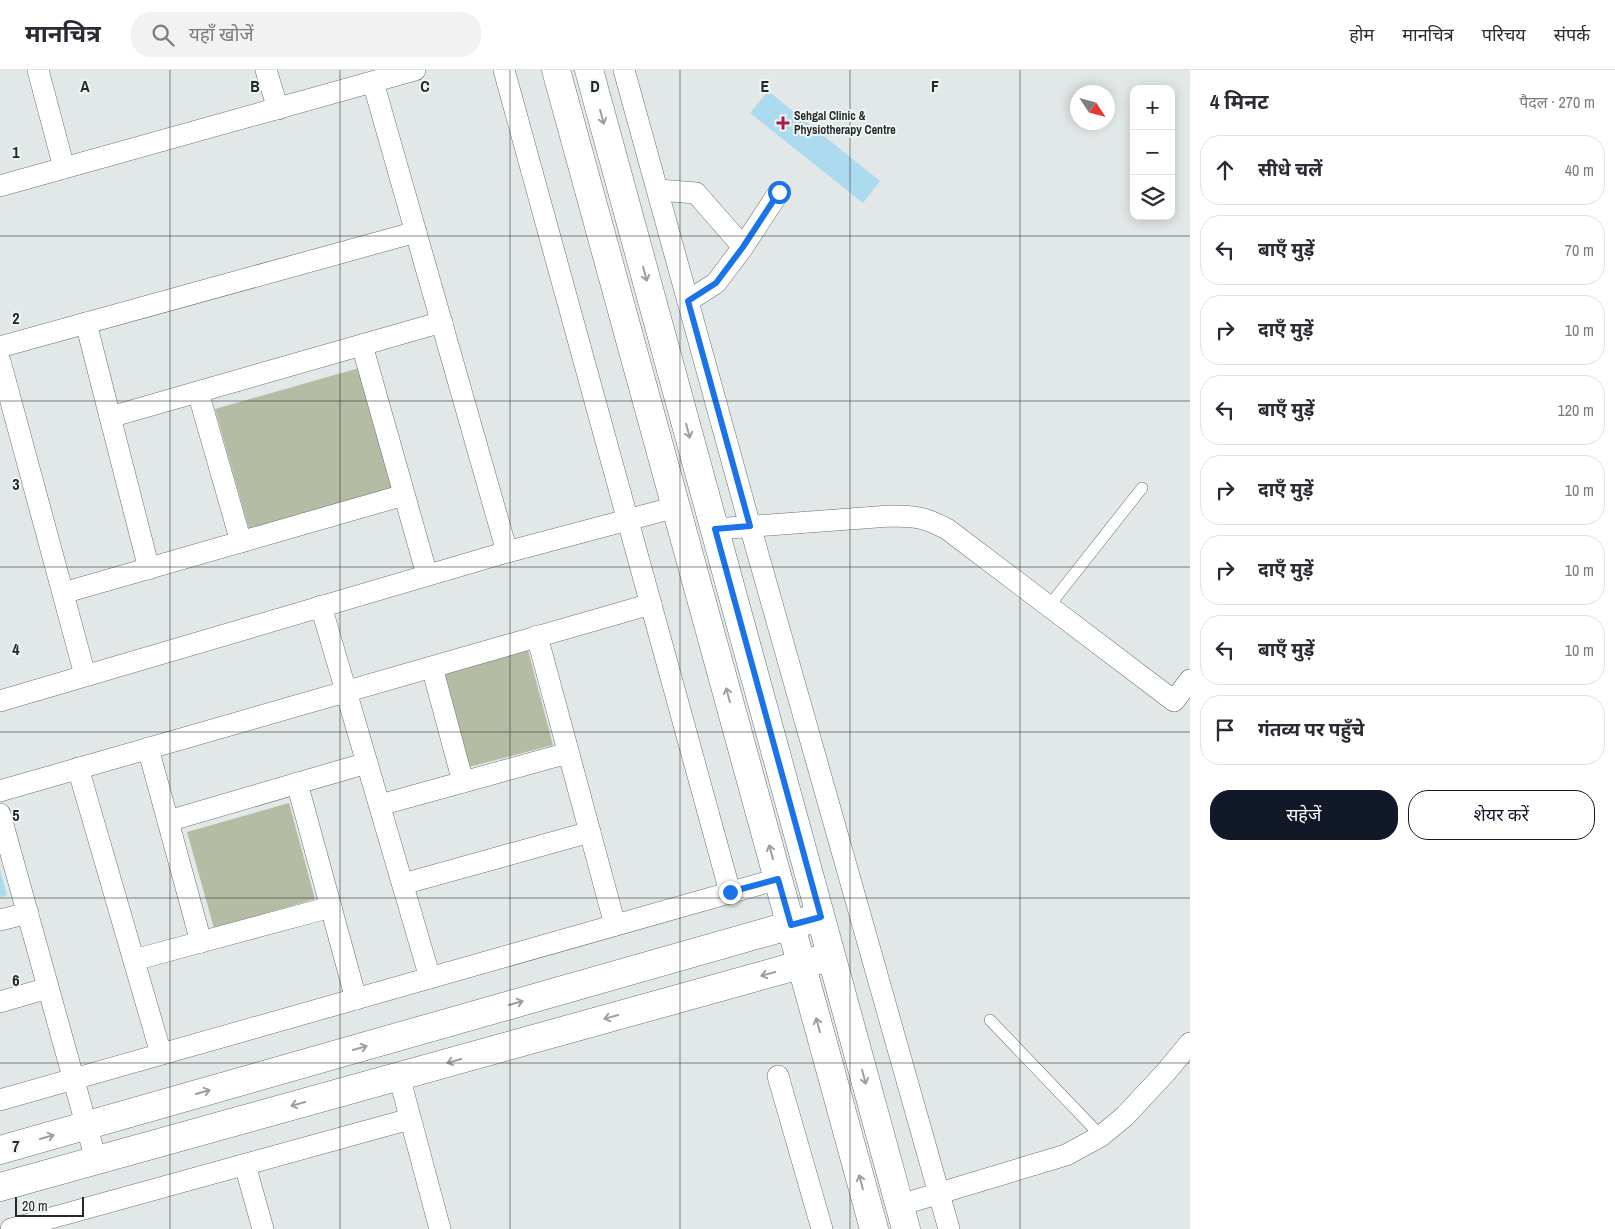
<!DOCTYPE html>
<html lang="hi">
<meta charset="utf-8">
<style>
:root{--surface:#fff;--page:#f2f2f3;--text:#2b2b33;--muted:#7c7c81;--line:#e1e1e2;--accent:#111827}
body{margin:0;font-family:"Archivo Narrow","Noto Sans Devanagari",sans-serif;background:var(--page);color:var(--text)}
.controls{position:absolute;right:15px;top:15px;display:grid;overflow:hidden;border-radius:10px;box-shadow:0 2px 12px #0003}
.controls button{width:45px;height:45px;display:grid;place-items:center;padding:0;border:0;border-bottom:1px solid var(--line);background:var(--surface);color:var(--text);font:25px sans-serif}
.compass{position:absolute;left:1070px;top:15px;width:45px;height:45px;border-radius:50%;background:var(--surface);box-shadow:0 2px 12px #0003;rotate:126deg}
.scale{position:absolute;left:15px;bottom:12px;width:69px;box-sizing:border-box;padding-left:5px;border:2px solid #262928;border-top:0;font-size:14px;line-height:18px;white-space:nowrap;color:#262928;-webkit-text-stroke:4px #eef5f5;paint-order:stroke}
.stop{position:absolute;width:15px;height:15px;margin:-11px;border:4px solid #1a73e8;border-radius:50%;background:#fff}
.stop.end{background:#1a73e8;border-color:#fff;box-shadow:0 1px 5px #0008}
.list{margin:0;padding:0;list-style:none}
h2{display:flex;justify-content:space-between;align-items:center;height:65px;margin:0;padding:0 20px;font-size:21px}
h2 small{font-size:16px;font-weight:400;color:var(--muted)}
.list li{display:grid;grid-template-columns:32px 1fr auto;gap:15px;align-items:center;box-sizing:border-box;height:70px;margin:0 10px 10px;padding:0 10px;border:1px solid var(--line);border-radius:20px}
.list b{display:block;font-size:19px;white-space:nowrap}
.list em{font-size:16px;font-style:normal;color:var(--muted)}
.actions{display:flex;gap:10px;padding:15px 20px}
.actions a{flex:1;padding:11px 0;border:1px solid var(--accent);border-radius:20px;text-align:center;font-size:18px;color:var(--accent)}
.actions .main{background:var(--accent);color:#fff}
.icon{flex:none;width:28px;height:28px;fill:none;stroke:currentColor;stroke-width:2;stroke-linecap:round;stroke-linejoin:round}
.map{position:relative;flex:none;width:1190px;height:1159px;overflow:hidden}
header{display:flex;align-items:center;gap:30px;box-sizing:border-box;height:70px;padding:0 25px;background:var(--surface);border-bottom:1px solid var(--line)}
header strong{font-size:24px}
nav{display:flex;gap:28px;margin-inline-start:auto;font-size:18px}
.search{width:350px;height:45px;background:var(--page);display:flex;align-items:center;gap:12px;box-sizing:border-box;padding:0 18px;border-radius:20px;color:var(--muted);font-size:19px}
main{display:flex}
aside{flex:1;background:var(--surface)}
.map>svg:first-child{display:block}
.green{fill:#b4bca3}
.building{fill:#acdaee}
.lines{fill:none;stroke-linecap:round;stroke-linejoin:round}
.lane-casing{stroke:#6a7070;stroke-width:12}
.street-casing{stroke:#6a7070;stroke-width:22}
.secondary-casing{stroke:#6a7070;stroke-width:29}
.lane{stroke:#fff;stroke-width:11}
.street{stroke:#fff;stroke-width:21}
.secondary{stroke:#fff;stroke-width:28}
.oneway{stroke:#9d9f9e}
.route{stroke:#1a73e8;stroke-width:6}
.grid{fill:none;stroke:#262928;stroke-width:1;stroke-opacity:0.55}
.poi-dot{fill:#aa184e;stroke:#eef5f5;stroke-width:2}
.labels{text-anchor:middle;stroke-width:4;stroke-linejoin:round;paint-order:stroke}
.poi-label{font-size:12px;font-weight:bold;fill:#262928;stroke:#eef5f5;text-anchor:start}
.grid-label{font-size:16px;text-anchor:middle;font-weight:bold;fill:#262928;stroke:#eef5f5;stroke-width:4;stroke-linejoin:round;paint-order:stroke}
</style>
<header>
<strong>मानचित्र</strong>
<div class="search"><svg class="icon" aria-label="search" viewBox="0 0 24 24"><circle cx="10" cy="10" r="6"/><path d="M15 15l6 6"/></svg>यहाँ खोजें</div>
<nav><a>होम</a><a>मानचित्र</a><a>परिचय</a><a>संपर्क</a></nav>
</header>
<main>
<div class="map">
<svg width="1190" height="1159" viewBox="0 0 1190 1159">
<rect width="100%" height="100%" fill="#e1e8e7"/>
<g class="green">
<polygon points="359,298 392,418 249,459 215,339"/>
<polygon points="528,580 553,675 469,697 444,603"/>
<polygon points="289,733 315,829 214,858 187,762"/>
</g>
<g class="building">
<polygon points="768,21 880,111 863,133 750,43"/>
<polygon points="0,800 7,825 0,827"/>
</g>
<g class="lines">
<g class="lane-casing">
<g id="lane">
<polyline points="1049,536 1142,418"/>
<polyline points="990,950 1101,1066"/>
</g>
</g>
<g class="street-casing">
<g id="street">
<polyline points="38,0 64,98"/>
<polyline points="266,0 278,39"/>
<polyline points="504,0 730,822"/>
<polyline points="624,0 750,456 949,1159"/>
<polyline points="373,12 507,482"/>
<polyline points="0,116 415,0"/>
<polyline points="658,120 696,123 743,177 716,213 688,231"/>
<polyline points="743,177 779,122"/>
<polyline points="86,253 149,499"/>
<polyline points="362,275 427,505"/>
<polyline points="0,277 416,162"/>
<polyline points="0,291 85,605"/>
<polyline points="198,322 241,472"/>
<polyline points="110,347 442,252"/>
<path d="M715,459L890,446C915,446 924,447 947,459L1174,631L1190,610"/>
<polyline points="63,523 404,425"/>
<polyline points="321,536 430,908"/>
<polyline points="537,566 615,855"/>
<polyline points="432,597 463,712"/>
<polyline points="0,631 507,482 676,437"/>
<polyline points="148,678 201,872"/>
<polyline points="78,698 161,984"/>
<polyline points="297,713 356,929"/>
<polyline points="0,721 651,534"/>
<polyline points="380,735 568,683"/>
<polyline points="0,744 96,1090"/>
<polyline points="168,751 367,693"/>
<polyline points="403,814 590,762"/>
<polyline points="0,850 28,843"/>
<polyline points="134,890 331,837"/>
<polyline points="0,932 48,918"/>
<polyline points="399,1006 440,1159"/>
<polyline points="778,1006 822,1159"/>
<polyline points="0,1030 778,809"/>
<polyline points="245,1095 263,1159"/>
<polyline points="900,1135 1066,1085 1101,1066 1125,1046 1166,1002 1190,973"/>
<polyline points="11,1159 410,1049"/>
</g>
</g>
<g class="secondary-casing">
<g id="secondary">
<polyline points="556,0 874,1159"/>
<polyline points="589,0 906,1159"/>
<polyline points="0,1080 809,850"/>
<polyline points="0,1117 818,890"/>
</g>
</g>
<use href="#lane" class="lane"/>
<use href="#street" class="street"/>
<use href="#secondary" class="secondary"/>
</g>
<defs><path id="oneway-shaft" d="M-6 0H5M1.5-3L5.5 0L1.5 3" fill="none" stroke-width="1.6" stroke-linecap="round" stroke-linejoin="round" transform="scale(1.25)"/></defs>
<g class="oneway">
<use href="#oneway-shaft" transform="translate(602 47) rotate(75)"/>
<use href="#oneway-shaft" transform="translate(645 204) rotate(75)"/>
<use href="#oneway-shaft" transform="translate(688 361) rotate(75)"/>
<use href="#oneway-shaft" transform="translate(728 625) rotate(-105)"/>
<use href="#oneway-shaft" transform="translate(771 782) rotate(-105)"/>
<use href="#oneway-shaft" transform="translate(768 904) rotate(165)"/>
<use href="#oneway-shaft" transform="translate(516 933) rotate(-16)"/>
<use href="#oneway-shaft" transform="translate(611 947) rotate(165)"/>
<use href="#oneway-shaft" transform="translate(818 955) rotate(-105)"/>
<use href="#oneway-shaft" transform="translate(360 978) rotate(-16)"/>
<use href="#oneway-shaft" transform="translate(454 991) rotate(165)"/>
<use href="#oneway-shaft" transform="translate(864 1007) rotate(75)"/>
<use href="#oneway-shaft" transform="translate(203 1022) rotate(-16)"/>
<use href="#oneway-shaft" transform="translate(298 1034) rotate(164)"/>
<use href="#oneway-shaft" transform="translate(47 1067) rotate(-16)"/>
<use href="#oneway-shaft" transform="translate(861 1112) rotate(-105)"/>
</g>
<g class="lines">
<polyline class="route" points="730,822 778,809 791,855 821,847 715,459 750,456 688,231 716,213 743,177 779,122"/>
</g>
<path class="grid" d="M170,0V1159M340,0V1159M510,0V1159M680,0V1159M850,0V1159M1020,0V1159M0,166H1190M0,331H1190M0,497H1190M0,662H1190M0,828H1190M0,993H1190"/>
<path class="poi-dot" d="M780.5 45.5h5v5h5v5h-5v5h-5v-5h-5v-5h5z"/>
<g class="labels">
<g class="poi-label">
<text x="794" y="50">Sehgal Clinic &amp;<tspan x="794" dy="14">Physiotherapy Centre</tspan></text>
</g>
</g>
<g class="grid-label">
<text x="85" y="22">A</text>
<text x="255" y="22">B</text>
<text x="425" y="22">C</text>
<text x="595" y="22">D</text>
<text x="765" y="22">E</text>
<text x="935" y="22">F</text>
<text x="16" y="88">1</text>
<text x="16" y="254">2</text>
<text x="16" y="420">3</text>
<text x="16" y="585">4</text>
<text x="16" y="751">5</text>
<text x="16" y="916">6</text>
<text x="16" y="1082">7</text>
</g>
</svg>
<div class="controls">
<button>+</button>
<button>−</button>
<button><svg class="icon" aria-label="layers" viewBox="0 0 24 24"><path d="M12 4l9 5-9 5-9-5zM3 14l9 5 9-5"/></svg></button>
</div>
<svg class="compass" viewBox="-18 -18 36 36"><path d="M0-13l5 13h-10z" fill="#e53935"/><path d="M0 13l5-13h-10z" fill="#7c7c81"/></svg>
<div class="scale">20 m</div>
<div class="stop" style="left:779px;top:122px"></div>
<div class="stop end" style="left:730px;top:822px"></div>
</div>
<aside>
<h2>4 मिनट<small>पैदल · 270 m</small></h2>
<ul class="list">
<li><svg class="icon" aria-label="ahead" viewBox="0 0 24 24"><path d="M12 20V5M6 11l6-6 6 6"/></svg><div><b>सीधे चलें</b></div><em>40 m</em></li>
<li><svg class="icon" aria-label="left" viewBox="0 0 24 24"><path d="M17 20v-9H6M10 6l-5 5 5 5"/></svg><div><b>बाएँ मुड़ें</b></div><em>70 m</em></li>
<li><svg class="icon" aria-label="right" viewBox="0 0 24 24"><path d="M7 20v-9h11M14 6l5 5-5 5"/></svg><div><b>दाएँ मुड़ें</b></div><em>10 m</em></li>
<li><svg class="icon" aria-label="left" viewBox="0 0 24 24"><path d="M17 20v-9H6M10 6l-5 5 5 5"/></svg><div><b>बाएँ मुड़ें</b></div><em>120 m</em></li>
<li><svg class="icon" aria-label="right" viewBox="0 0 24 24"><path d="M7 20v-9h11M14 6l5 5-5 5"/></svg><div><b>दाएँ मुड़ें</b></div><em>10 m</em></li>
<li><svg class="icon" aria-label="right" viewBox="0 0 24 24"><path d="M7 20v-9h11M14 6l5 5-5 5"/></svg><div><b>दाएँ मुड़ें</b></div><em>10 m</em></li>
<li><svg class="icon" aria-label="left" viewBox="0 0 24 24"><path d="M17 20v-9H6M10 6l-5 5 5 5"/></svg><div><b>बाएँ मुड़ें</b></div><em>10 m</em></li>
<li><svg class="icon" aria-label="arrive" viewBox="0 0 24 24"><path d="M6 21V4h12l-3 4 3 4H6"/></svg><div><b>गंतव्य पर पहुँचे</b></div></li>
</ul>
<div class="actions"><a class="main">सहेजें</a><a>शेयर करें</a></div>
</aside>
</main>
